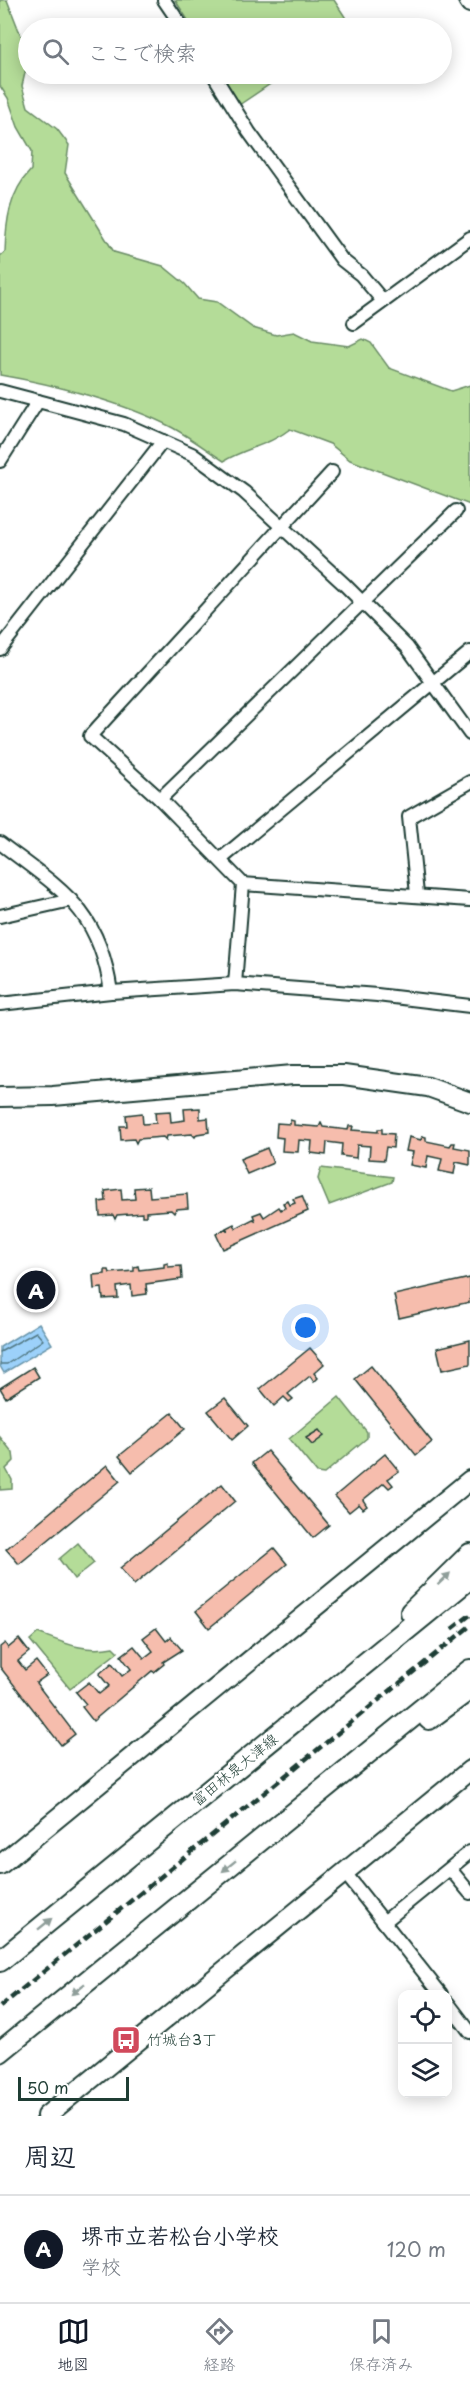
<!DOCTYPE html>
<html lang="ja">
<meta charset="utf-8">
<style>
:root{--surface:#fff;--page:#f2f2f3;--text:#1f2937;--muted:#747a83;--line:#e0e1e3;--accent:#111827}
body{margin:0;font-family:"Playpen Sans","Klee One",sans-serif;background:var(--page);color:var(--text)}
.controls{position:absolute;right:18px;bottom:18px;display:grid;overflow:hidden;border-radius:12px;box-shadow:0 3px 15px #0003}
.controls button{width:54px;height:54px;display:grid;place-items:center;padding:0;border:0;border-bottom:2px solid var(--line);background:var(--surface);color:var(--text);font:30px sans-serif}
.scale{position:absolute;left:18px;bottom:15px;width:111px;box-sizing:border-box;padding-left:6px;border:3px solid #1f3d34;border-top:0;font-size:16px;line-height:21px;white-space:nowrap;color:#1f3d34;-webkit-text-stroke:4px #fff;paint-order:stroke}
.you{position:absolute;left:306px;top:1328px;width:21px;height:21px;margin:-15px;border:4px solid #fff;border-radius:50%;background:#1a73e8;box-shadow:0 0 0 9px #1a73e833}
.badge{display:grid;place-items:center;width:39px;height:39px;border-radius:50%;background:var(--accent);color:#fff;font-size:20px;font-weight:700}
.pin{position:absolute;translate:-50% -50%;border:3px solid #fff;box-shadow:0 2px 6px #0006}
.list{margin:0;padding:0;list-style:none}
h2{display:flex;justify-content:space-between;align-items:center;height:78px;margin:0;padding:0 24px;font-size:26px}
h2 small{font-size:20px;font-weight:400;color:var(--muted)}
.list li{display:grid;grid-template-columns:39px 1fr auto;gap:18px;align-items:center;box-sizing:border-box;height:108px;padding:0 24px;border-top:2px solid var(--line)}
.list b{display:block;font-size:22px;white-space:nowrap}
.list p{margin:0;font-size:20px;white-space:nowrap;color:var(--muted)}
.list em{font-size:20px;font-style:normal;color:var(--muted)}
.icon{flex:none;width:33px;height:33px;fill:none;stroke:currentColor;stroke-width:2;stroke-linecap:round;stroke-linejoin:round}
.map{position:relative;flex:none;width:470px;height:2116px;overflow:hidden}
.search{position:absolute;background:var(--surface);box-shadow:0 3px 15px #0003;left:18px;right:18px;top:18px;height:66px;display:flex;align-items:center;gap:15px;box-sizing:border-box;padding:0 21px;border-radius:33px;color:var(--muted);font-size:22px}
.sheet{height:186px;background:var(--surface)}
nav{display:flex;justify-content:space-around;align-items:center;box-sizing:border-box;height:84px;border-top:2px solid var(--line);background:var(--surface);font-size:16px;color:var(--muted)}
nav a{display:grid;justify-items:center;gap:3px}
nav .on{color:var(--accent)}
.map>svg:first-child{display:block}
.green{fill:#b4dc98;stroke:#6a8c66;stroke-width:1.5}
.water{fill:#9cd1fa;stroke:#6a96ab;stroke-width:1.5}
.lines{fill:none;stroke-linecap:round;stroke-linejoin:round}
.shore{stroke:#517883;stroke-width:1.5}
.building{fill:#f6bdad;stroke:#1f3d34;stroke-width:1.5}
.street-casing{stroke:#1f3d34;stroke-width:16}
.secondary-casing{stroke:#1f3d34;stroke-width:22}
.primary-casing{stroke:#1f3d34;stroke-width:24}
.street{stroke:#fff;stroke-width:12}
.secondary{stroke:#fff;stroke-width:18}
.primary{stroke:#fff;stroke-width:20}
.rail{stroke:#1f3d34;stroke-width:4.5;stroke-dasharray:9 4.5;stroke-linecap:butt}
.oneway{fill:#8f9e9a}
.labels{text-anchor:middle;stroke-width:4.5;stroke-linejoin:round;paint-order:stroke}
.street-label{font-size:15px;fill:#1f3d34;stroke:#fff}
.poi-label{font-size:15px;fill:#1f3d34;stroke:#fff;text-anchor:start}
</style>
<div class="map">
<svg width="470" height="2116" viewBox="0 0 470 2116">
<rect width="100%" height="100%" fill="#fff"/>
<filter id="ink" filterUnits="userSpaceOnUse"><feTurbulence type="fractalNoise" baseFrequency=".0167" numOctaves="2"/><feDisplacementMap in="SourceGraphic" scale="12" xChannelSelector="R" yChannelSelector="G"/><feConvolveMatrix kernelMatrix="1 2 1 2 8 2 1 2 1" color-interpolation-filters="sRGB"/></filter>
<g filter="url(#ink)">
<g class="green">
<path d="M0,0H7L23,41L27,64L22,86L28,107L57,129L69,145L65,173L114,252L163,266L185,284L198,299L217,302L253,328L276,335L294,332L312,341L349,346L363,339L371,343L389,368L451,391L470,385V505L350,460L330,444L290,429C270,445 246,448 224,461C207,450 191,438 173,428C126,403 53,384 0,375V256L5,252C6,222 9,193 31,170L32,151L18,127L8,98L0,86Z"/>
<polygon points="175,0 334,0 351,26 348,28 193,28"/>
<polygon points="222,74 285,74 239,105"/>
<polygon points="321,1168 393,1177 392,1182 329,1205 318,1179"/>
<polygon points="339,1397 367,1432 367,1438 324,1474 317,1473 289,1439"/>
<polygon points="0,1437 13,1453 14,1461 6,1469 12,1480 12,1489 0,1490"/>
<polygon points="78,1543 94,1563 74,1579 59,1559"/>
<path d="M38,1633C64,1643 85,1653 113,1647L118,1652L70,1689L30,1640Z"/>
</g>
<polygon class="water" points="39,1323 52,1344 4,1373 0,1366 0,1347"/>
<g class="lines">
<polyline class="shore" points="0,1352 36,1332 43,1340 7,1364 0,1364"/>
</g>
<g class="building">
<polygon points="200,1108 200,1119 208,1118 209,1132 197,1134 195,1137 192,1134 167,1136 166,1140 163,1137 138,1139 136,1143 134,1139 121,1140 120,1126 127,1126 126,1115 142,1113 143,1124 156,1123 155,1112 170,1111 171,1122 185,1120 184,1109"/>
<polygon points="290,1120 294,1121 294,1125 319,1127 321,1123 323,1127 348,1130 349,1126 353,1126 352,1130 378,1132 378,1129 382,1129 382,1133 394,1134 393,1148 386,1147 384,1160 369,1159 370,1146 357,1145 356,1158 341,1156 342,1144 327,1142 326,1155 311,1153 312,1141 299,1140 298,1152 282,1151 283,1138 276,1137 277,1123 290,1124"/>
<polygon points="422,1136 426,1137 426,1141 450,1146 452,1143 455,1143 454,1147 470,1150 470,1165 456,1162 454,1174 439,1171 442,1159 428,1156 426,1168 410,1165 413,1152 406,1151 409,1137 421,1140"/>
<polygon points="267,1148 273,1163 247,1174 240,1159"/>
<polygon points="149,1187 150,1197 187,1194 188,1208 176,1209 174,1213 171,1210 146,1212 146,1216 142,1216 142,1213 117,1215 115,1219 113,1215 100,1216 99,1202 106,1201 105,1191 121,1189 122,1200 135,1199 134,1188"/>
<polygon points="302,1196 308,1211 223,1249 216,1234 225,1229 228,1231 226,1228 234,1224 236,1228 253,1219 255,1220 253,1215 261,1212 264,1217 279,1207 281,1210 285,1208 283,1203 288,1201 290,1205 295,1203 293,1199"/>
<polygon points="168,1263 168,1267 181,1266 182,1279 146,1284 147,1294 132,1296 131,1285 117,1287 118,1298 103,1299 102,1288 94,1289 93,1275 105,1274 105,1270 109,1270 110,1273 134,1271 134,1267 138,1266 139,1270 164,1267 164,1264"/>
<polygon points="470,1278 470,1302 399,1318 394,1295"/>
<polygon points="470,1340 470,1364 442,1370 437,1348"/>
<polygon points="310,1348 324,1364 314,1373 318,1378 314,1382 310,1376 288,1394 293,1399 289,1402 284,1397 274,1406 260,1389"/>
<polygon points="371,1366 432,1442 416,1455 355,1379"/>
<polygon points="33,1367 39,1377 6,1398 0,1388"/>
<polygon points="225,1398 248,1426 232,1440 208,1411"/>
<polygon points="172,1413 185,1429 132,1472 119,1456"/>
<polygon points="319,1430 324,1436 312,1445 306,1438"/>
<polygon points="267,1451 329,1525 313,1538 252,1463"/>
<polygon points="385,1454 399,1471 388,1479 393,1485 389,1488 384,1483 363,1500 367,1506 363,1509 359,1504 349,1512 335,1496"/>
<polygon points="107,1465 120,1481 19,1564 6,1549"/>
<polygon points="222,1484 235,1501 134,1585 120,1568"/>
<polygon points="274,1548 287,1564 209,1628 196,1611"/>
<polygon points="156,1628 166,1641 171,1637 182,1650 163,1662 164,1664 154,1672 152,1671 93,1721 82,1707 86,1704 76,1692 89,1682 99,1694 109,1686 99,1674 112,1663 122,1676 131,1669 121,1656 134,1646 144,1658 153,1651 143,1638"/>
<polygon points="19,1639 29,1652 18,1661 25,1670 36,1661 47,1675 36,1683 75,1734 61,1745 0,1667 0,1647 5,1643 8,1648"/>
</g>
<g class="lines">
<g class="street-casing">
<g id="street">
<polyline points="164,0 183,28"/>
<polyline points="213,74 249,132 342,260 361,275 383,301"/>
<polyline points="354,323 470,238"/>
<polyline points="0,391 38,401"/>
<polyline points="0,461 38,401 124,424 192,454 244,492 345,585 407,647 470,734"/>
<polyline points="0,649 163,441"/>
<polyline points="160,799 456,511"/>
<path d="M0,843C63,891 99,909 111,992"/>
<polyline points="221,859 470,652"/>
<polyline points="243,884 470,900"/>
<polyline points="417,894 409,817 470,782"/>
<polyline points="0,916 71,900"/>
<polyline points="235,984 243,884 160,799 90,736 332,472"/>
<polyline points="0,1004 111,992 235,984 377,995 470,1006"/>
<polyline points="450,1869 470,1893"/>
<polyline points="345,1873 441,1994"/>
<polyline points="384,1922 470,1852"/>
<polyline points="448,2003 470,2032"/>
</g>
</g>
<g class="secondary-casing">
<g id="secondary">
<polyline points="468,0 470,3"/>
<polyline points="0,1097 53,1096 293,1075 344,1075 428,1087 470,1102"/>
<polyline points="0,1865 470,1480"/>
<polyline points="46,2116 470,1770"/>
</g>
</g>
<g class="primary-casing">
<g id="primary">
<polyline points="411,1612 470,1554"/>
<polyline points="429,1719 470,1689"/>
<polyline points="0,1961 470,1578"/>
<polyline points="0,2052 470,1670"/>
</g>
</g>
<use href="#street" class="street"/>
<use href="#secondary" class="secondary"/>
<use href="#primary" class="primary"/>
<g class="rail">
<polyline points="452,1629 470,1615"/>
<polyline points="0,2007 470,1626"/>
</g>
</g>
<defs><path id="oneway-solid" d="M-6-.8H1V-3.2L6.5 0L1 3.2V.8H-6Z" transform="scale(1.5)"/></defs>
<g class="oneway">
<use href="#oneway-solid" transform="translate(444 1579) rotate(-44)"/>
<use href="#oneway-solid" transform="translate(229 1866) rotate(141)"/>
<use href="#oneway-solid" transform="translate(45 1924) rotate(-39)"/>
<use href="#oneway-solid" transform="translate(78 1989) rotate(141)"/>
</g>
</g>
<defs>
<g id="bus-square" transform="scale(1.5)"><rect x="-9" y="-9" width="18" height="18" rx="4" fill="#d1495b" stroke="#fff"/><path d="M-5-6H5V4H4V6H2V4H-2V6H-4V4H-5ZM-3.5-4V0h7V-4ZM-3.5 1.2v1.5H-2V1.2ZM2 1.2v1.5H3.5V1.2Z" fill="#fff"/></g>
</defs>
<g fill-rule="evenodd">
<use href="#bus-square" x="126" y="2040"/>
</g>
<g class="labels">
<g class="street-label">
<text transform="translate(235 1770) rotate(-39)" y="5">富田林泉大津線</text>
</g>
<g class="poi-label">
<text x="147" y="2045">竹城台3丁</text>
</g>
</g>
</svg>
<div class="controls">
<button><svg class="icon" aria-label="locate" viewBox="0 0 24 24"><circle cx="12" cy="12" r="6"/><path d="M12 2v4M12 18v4M2 12h4M18 12h4"/></svg></button>
<button><svg class="icon" aria-label="layers" viewBox="0 0 24 24"><path d="M12 4l9 5-9 5-9-5zM3 14l9 5 9-5"/></svg></button>
</div>
<div class="scale">50 m</div>
<div class="you"></div>
<div class="pin badge" style="left:36px;top:1290px">A</div>
<div class="search"><svg class="icon" aria-label="search" viewBox="0 0 24 24"><circle cx="10" cy="10" r="6"/><path d="M15 15l6 6"/></svg>ここで検索</div>
</div>
<section class="sheet">
<h2>周辺<small></small></h2>
<ul class="list">
<li><span class="badge">A</span><div><b>堺市立若松台小学校</b><p>学校</p></div><em>120 m</em></li>
</ul>
</section>
<nav>
<a class="on"><svg class="icon" aria-label="map" viewBox="0 0 24 24"><path d="M3 6l6-2 6 2 6-2v14l-6 2-6-2-6 2zM9 4v14M15 6v14"/></svg>地図</a>
<a><svg class="icon" aria-label="directions" viewBox="0 0 24 24"><path d="M12 3l9 9-9 9-9-9zM9 14v-3h6M13 9l2 2-2 2"/></svg>経路</a>
<a><svg class="icon" aria-label="saved" viewBox="0 0 24 24"><path d="M7 4h10v16l-5-4-5 4z"/></svg>保存済み</a>
</nav>
